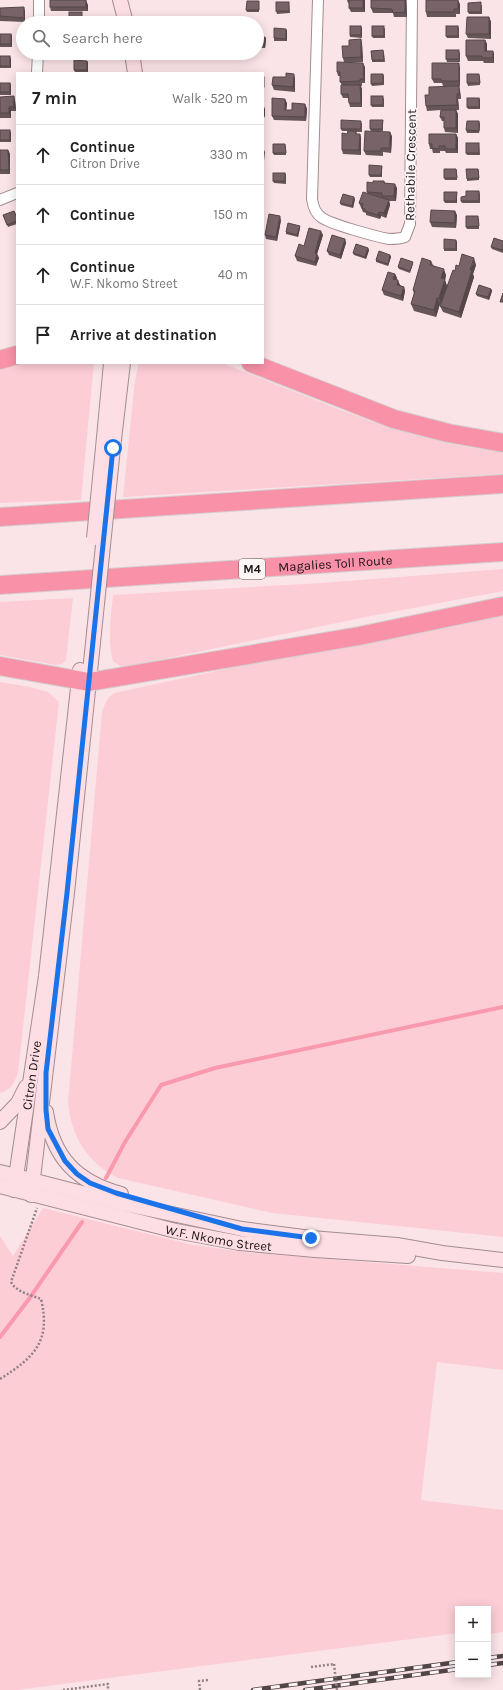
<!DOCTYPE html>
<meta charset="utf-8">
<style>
:root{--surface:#fff;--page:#f2f2f2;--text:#222;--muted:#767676;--line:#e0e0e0}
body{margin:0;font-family:Karla,sans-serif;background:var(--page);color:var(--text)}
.controls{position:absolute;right:12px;bottom:12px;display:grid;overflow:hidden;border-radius:0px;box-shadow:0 2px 10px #0003}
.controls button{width:36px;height:36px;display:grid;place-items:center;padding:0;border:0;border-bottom:1px solid var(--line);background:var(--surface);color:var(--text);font:20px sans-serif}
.stop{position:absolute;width:12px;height:12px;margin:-9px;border:3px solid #1a73e8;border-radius:50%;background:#fff}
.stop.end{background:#1a73e8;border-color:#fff;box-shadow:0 1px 4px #0008}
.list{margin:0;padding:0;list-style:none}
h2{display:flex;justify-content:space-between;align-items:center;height:52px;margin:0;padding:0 16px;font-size:17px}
h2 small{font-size:13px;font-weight:400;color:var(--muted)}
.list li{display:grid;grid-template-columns:26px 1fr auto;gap:12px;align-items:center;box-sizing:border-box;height:60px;padding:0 16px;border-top:1px solid var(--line)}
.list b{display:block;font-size:15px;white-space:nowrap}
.list p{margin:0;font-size:13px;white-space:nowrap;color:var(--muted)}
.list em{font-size:13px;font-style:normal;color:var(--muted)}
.icon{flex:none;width:22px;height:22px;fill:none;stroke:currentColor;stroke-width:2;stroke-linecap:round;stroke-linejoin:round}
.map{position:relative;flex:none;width:503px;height:1690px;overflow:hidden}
.search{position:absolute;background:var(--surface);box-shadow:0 2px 10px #0003;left:16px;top:16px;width:248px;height:44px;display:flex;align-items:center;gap:10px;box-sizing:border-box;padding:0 14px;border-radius:22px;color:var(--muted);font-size:15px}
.panel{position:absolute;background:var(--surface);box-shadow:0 2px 10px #0003;left:16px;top:72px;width:248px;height:292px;border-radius:0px}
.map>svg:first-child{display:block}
.green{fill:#fdcdd5}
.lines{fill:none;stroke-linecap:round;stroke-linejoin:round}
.stream{stroke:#f999ae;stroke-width:4}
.street-casing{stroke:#a28d90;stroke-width:12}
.secondary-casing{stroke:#a28d90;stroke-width:16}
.highway-casing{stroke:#d1d0d0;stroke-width:20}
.path{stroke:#918184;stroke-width:2.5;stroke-dasharray:2 2;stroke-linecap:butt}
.street{stroke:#fff;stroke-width:10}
.secondary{stroke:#fddee5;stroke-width:14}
.highway{stroke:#f992a9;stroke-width:18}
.rail-casing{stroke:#514548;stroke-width:4.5}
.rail{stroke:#fef5f6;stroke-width:3;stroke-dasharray:9;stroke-linecap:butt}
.secondary-bridge-casing{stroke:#a28d90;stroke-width:16;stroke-linecap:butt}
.path-bridge{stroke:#918184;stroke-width:2.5;stroke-dasharray:2 2;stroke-linecap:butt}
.secondary-bridge{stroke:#fddee5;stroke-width:14}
.wall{fill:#675659}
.shaded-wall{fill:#544649}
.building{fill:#786468;stroke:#544649}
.route{stroke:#1a73e8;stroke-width:5}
.labels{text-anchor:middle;stroke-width:3.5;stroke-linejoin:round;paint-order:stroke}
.shield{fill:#fef5f6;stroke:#5f5758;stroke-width:1}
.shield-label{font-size:12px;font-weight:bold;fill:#1b1315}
.street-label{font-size:13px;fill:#1b1315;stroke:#fef5f6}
</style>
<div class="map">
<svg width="503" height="1690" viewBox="0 0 503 1690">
<rect width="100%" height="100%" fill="#fbe4e8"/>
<g class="green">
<polygon points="23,363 94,363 81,500 0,503 0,370"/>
<polygon points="139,363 222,363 338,409 394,429 451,444 503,453 503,474 123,497 135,380"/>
<path d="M503,569V591L366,617L130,666H120L113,661C107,639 111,618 113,595L321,583Z"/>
<polygon points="73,598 66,660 62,664 56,665 0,655 0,602"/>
<path d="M503,612V1237L272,1213L118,1178C87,1163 71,1136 68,1102L102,712C105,703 107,698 114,693L370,638Z"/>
<path d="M0,682L30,687L48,692L59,702L18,1073C14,1083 11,1090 0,1093Z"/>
<polygon points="43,1208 189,1244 242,1252 503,1273 503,1370 437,1362 421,1500 503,1510 503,1632 489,1634 488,1609 458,1609 458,1633 17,1690 0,1690 0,1236 13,1256"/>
</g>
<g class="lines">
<g class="stream">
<polyline points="106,1178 125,1142 161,1085 215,1068 503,1007"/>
<polyline points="0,1337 29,1299 82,1222"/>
</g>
<g class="street-casing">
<g id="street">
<path d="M318,0L312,199C313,206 315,213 321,217C329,224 378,237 389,239C395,239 399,239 405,237L410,224L412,0"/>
<polyline points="39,23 39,0"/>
<polyline points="37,73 38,53"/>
<polyline points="0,200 17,193"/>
</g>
</g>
<g class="secondary-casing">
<g id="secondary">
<polyline points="120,0 126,23"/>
<polyline points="132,53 135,73"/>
<polyline points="103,448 111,363"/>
<polyline points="113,448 123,363"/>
<path d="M46,1112C53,1158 77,1182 121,1194"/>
<polyline points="0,1122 18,1103 26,1087"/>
<polyline points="0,1172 125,1204 242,1229 311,1238 397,1245 442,1253 503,1260"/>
<path id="s1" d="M0,1186L176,1231L239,1243L315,1250L408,1256"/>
<path id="s2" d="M14,1190L46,976L80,670"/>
<polyline points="31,1195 67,893 94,633"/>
</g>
</g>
<g class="highway-casing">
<g id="highway">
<polyline points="0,360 17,355"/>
<polyline points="251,363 394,419 448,433 503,443"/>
<polyline points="0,517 503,484"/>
<path id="s3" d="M0,585L503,552"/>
<polyline points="0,666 89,682 359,636 503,606"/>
</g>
</g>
<g class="path">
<path d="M0,1379C35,1357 51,1341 41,1299C31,1295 16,1292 11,1282L37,1208"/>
<polyline points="311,1667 334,1664"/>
<polyline points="63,1690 108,1684 108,1690"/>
<polyline points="200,1690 199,1681 208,1680"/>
</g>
<use href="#street" class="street"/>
<use href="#secondary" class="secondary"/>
<use href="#highway" class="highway"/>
<g class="rail-casing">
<g id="rail">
<polyline points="488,1658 503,1656"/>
<polyline points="488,1665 503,1663"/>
<polyline points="253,1690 458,1662"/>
<polyline points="305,1690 458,1669"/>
</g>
</g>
<use href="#rail" class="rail"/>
<g class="secondary-bridge-casing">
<g id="secondary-bridge">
<polyline points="94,538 103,448"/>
<polyline points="94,633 113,448"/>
</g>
</g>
<polyline class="path-bridge" points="334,1664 337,1690"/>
<use href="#secondary-bridge" class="secondary-bridge"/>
</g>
<g class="wall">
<polygon points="347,0 365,0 365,12 351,12 349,8 349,3 348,3"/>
<polygon points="371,0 406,0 407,17 394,17 393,13 373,13 371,8"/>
<polygon points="259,3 259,12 247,12 246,10"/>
<polygon points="289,4 290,13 277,14 276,11"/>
<polygon points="460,4 460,14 456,14 456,17 427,17 426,12"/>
<polygon points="88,5 88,11 51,11 50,7"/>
<polygon points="482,5 482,14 469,14 468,12"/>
<polygon points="0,8 25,11 25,22 0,21"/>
<polygon points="489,17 491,22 491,39 468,38 466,34"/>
<polygon points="458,26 459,28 459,38 447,38 446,36"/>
<polygon points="362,28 362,38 350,37 350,35"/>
<polygon points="385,28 385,38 373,38 372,36"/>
<polygon points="287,31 287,41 274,41 274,38"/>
<polygon points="0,34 11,34 12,36 12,47 0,47"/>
<polygon points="257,37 265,37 266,39 265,48 257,48"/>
<polygon points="361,39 362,44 363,62 344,62 343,58 349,46"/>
<polygon points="485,40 487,44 487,51 493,51 494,55 494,63 484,63 483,61 468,61 466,56"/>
<polygon points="383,50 384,53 385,62 372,62 372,60"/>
<polygon points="460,52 460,62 447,62 446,59"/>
<polygon points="0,56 11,59 11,68 0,68"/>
<polygon points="87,61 88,63 88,72 75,72 74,70"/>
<polygon points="365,67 365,83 362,83 362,86 361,86 362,89 362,107 350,107 349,103 348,98 343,98 341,94 342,85 340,82 340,76 338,76 337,72"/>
<polygon points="460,68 460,86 443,86 442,83 434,83 432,79"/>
<polygon points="383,74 384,76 384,85 372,86 371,84"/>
<polygon points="480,76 480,85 468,86 467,83"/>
<polygon points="295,78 295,92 274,90 272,85"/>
<polygon points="0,83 10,83 11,85 11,95 0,95"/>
<polygon points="459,86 460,91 461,99 458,99 459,110 451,110 456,110 458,114 458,133 445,132 444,128 444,121 442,121 440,117 441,110 427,111 426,106 429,95"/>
<polygon points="0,97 15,100 16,111 11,111 11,118 0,118"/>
<polygon points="384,98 384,107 372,107 371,105"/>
<polygon points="479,98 480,100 480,109 468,109 467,107"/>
<polygon points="287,103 286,110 292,110 305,104 307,109 306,121 274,120 272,116"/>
<polygon points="383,120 383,131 371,131 370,129"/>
<polygon points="362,123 362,132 356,132 357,134 360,134 361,138 361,155 343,154 342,150 347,134 348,131 342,131 341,129"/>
<polygon points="480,124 479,133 467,133 466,130"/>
<polygon points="0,130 11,133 11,142 0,142"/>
<polygon points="456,134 458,138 458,153 446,153 445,151 440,151 440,153 433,153 432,149 430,149 429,144"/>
<polygon points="392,136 391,153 383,152 383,156 366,155 364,151"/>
<polygon points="479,143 479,145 480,155 467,155 466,153"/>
<polygon points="286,146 286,155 274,155 273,153"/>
<polygon points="0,150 8,150 10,154 10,174 0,174"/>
<polygon points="382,166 382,177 370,177 369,175"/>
<polygon points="456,169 457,171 457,180 445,180 444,178"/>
<polygon points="478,169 479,171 479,180 467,181 467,179"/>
<polygon points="285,173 286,175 286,184 274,183 273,181"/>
<polygon points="384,181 385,183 397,188 396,201 389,201 390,205 386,218 381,216 380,219 366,215 366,213 363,212 359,203 368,194 367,192 373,183"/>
<polygon points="479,191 480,194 480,203 462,203 461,201 466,196"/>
<polygon points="457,194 457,203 445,203 444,201"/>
<polygon points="355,199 353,208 341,205 340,203"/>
<polygon points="3,215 17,218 17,224 8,227"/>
<polygon points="457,215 456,228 432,227 430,222"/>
<polygon points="479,219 479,229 467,229 466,227"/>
<polygon points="281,220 277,241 266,239 265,235"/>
<polygon points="300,228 298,237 286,234 286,232"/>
<polygon points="323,235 317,254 319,258 316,266 297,261 295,256 304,246"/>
<polygon points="345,239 346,243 341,259 329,255 327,251"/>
<polygon points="503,241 503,253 492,249 491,247"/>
<polygon points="457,242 457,251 444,251 444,249"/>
<polygon points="368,248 369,250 366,259 354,255 353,253"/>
<polygon points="390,255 391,257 388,266 376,262 376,260"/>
<polygon points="431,261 433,265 446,275 445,280 447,286 455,271 459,266 476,265 473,274 474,277 461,318 443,312 440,306 441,305 440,304 436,317 414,311 411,304 414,294 413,290"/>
<polygon points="413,264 410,273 399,269 398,267"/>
<polygon points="395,274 397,278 396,280 400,285 404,287 405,291 403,301 384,295 382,290"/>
<polygon points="491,289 492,291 489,300 477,296 476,294"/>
</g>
<g class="shaded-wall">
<polygon points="86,0 88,5 88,11 86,7"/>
<polygon points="363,0 365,0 365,12 363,8"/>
<polygon points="405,0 406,0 406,1 407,17 405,12"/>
<polygon points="458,0 460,4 460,14 458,9"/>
<polygon points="24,7 25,11 25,22 24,18"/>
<polygon points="489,17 491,22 491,39 489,34"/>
<polygon points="361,26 362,28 362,38 361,35"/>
<polygon points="286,29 287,31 287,41 286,39"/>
<polygon points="11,34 12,36 12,47 11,44"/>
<polygon points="265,37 266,39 265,48 264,46"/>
<polygon points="361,39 362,44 363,62 361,57"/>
<polygon points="485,40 487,44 487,55 485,51"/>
<polygon points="493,51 494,55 494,63 493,58"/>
<polygon points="10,56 11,59 11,68 10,66"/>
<polygon points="87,61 88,63 88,72 87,70"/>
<polygon points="363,63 365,67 365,83 364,79"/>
<polygon points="459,63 460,68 460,86 459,81"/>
<polygon points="294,74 295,78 295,92 293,87"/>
<polygon points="10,83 11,85 11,95 10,92"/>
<polygon points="360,85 362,89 362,107 361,103"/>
<polygon points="459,86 460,91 461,99 459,94"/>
<polygon points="457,94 458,99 459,110 457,105"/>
<polygon points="14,96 15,100 16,111 14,107"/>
<polygon points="479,98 480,100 480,109 479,107"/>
<polygon points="285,99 287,103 286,114 285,110"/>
<polygon points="263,104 265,109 265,118 263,114"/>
<polygon points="305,104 307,109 306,121 305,117"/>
<polygon points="9,107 11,111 11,118 9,113"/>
<polygon points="456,110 458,114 458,133 456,128"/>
<polygon points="479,121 480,124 479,133"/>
<polygon points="10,130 11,133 11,142 10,140"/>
<polygon points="390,132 392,136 391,153 390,148"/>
<polygon points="360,134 361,138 361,155 359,150"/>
<polygon points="456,134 458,138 458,153 456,149"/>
<polygon points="263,148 265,152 264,161 263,158"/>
<polygon points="8,150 10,154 10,174 9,170"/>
<polygon points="382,166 382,177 381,175"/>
<polygon points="263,178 264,180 264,190 263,188"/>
<polygon points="395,184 397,188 396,201 394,196"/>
<polygon points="457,192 457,203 456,201"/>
<polygon points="354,197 355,199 353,208 352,206"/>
<polygon points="389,200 390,205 386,218 384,213"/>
<polygon points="455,211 457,215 456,228 455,223"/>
<polygon points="379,212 381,216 380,219 378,215"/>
<polygon points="280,216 281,220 277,241 276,237"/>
<polygon points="300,226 300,228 298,237 297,235"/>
<polygon points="321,231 323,235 317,254 319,258 316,266 315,262 315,253"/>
<polygon points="345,239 346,243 341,259 340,255"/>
<polygon points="456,240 457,242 457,251 456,249"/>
<polygon points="368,248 369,250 366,259 365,257"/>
<polygon points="390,255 391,257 388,266 388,264"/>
<polygon points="474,258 476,265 473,274 474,277 461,318 459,312"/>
<polygon points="444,269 446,275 445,280 447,286 442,305 439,298 441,278"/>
<polygon points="395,274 397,278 395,283 393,279"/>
<polygon points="398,280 400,285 399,289 397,285"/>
<polygon points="404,287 405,291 403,301 401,296"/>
<polygon points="491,289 492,291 489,300 488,297"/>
<polygon points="437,298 440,304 436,317 434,310"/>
</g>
<g class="building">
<rect x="50" y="0" width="36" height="7"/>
<rect x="349" y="0" width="14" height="8"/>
<polygon points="371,0 405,0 405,12 393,13 392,9 371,8"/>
<polygon points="426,0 458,0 458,9 454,9 454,12 426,12"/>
<polygon points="247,1 259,1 259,10 246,10"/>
<rect x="276" y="2" width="13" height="9"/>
<polygon points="481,2 481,12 468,12 468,3"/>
<polygon points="24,7 24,18 0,16 0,8"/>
<rect x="69" y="12" width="13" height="11"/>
<polygon points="467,17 489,17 489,34 466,34"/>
<rect x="350" y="26" width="11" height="9"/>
<rect x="372" y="26" width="12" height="10"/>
<rect x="446" y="26" width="12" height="10"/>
<polygon points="274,28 286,29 286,39 274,38"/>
<rect x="0" y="34" width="11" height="10"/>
<polygon points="257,37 265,37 264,46 257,46"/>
<polygon points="361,39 361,57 343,58 342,46 349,46 349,40"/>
<polygon points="466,40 485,40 485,51 493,51 493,58 482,58 482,56 466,56"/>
<polygon points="383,50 384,60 372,60 371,51"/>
<rect x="446" y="50" width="13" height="9"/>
<rect x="0" y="56" width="10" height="10"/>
<polygon points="74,60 87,61 87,70 74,70"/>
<polygon points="337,62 363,63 364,79 360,79 360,81 340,82 340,72 337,72"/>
<polygon points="432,63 459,63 459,81 441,81 441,79 432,79"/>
<polygon points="286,73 294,74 293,87 272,85 273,77 286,77"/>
<polygon points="371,74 383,74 383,83 371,84"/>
<polygon points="467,74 479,74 480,83 467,83"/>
<rect x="263" y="77" width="1" height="10"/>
<rect x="0" y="83" width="10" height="9"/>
<polygon points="341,85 360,85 361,103 349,103 348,94 341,94"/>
<polygon points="459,86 459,94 457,94 457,105 426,106 425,95 429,95 429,87"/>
<polygon points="14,96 14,107 9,107 9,113 0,113 0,97"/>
<rect x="371" y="96" width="12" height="9"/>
<polygon points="272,98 285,99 285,110 292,110 292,103 305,104 305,117 272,116"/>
<rect x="467" y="98" width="12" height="9"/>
<polygon points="441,110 456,110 456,128 444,128 444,117 440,117"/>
<polygon points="341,120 361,121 361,129 341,129"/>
<polygon points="370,120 383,120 382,129 370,129"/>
<polygon points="467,121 479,121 479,131 466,130"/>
<rect x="0" y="130" width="10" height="10"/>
<polygon points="348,131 356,131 356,134 360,134 359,150 342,150 342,133 347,134"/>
<polygon points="365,131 390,132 390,148 381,148 381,151 364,151"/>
<polygon points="429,134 456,134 456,149 445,149 445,146 439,146 439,149 432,148 432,144 429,144"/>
<rect x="466" y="143" width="13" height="10"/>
<polygon points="273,144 285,144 286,153 273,153"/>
<polygon points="0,150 8,150 9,170 0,170"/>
<polygon points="369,165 382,166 381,175 369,175"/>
<polygon points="444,169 456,169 457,178 444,178"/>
<polygon points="466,169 478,169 479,178 467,179"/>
<rect x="273" y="173" width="12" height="8"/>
<polygon points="373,181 384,181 384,183 395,184 394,196 382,196 382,193 367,192 367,182 373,183"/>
<polygon points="466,191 479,191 479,201 461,201 461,197 466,196"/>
<polygon points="363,192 389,200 384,213 379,212 378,215 365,211 365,209 362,208 363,204 359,203"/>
<polygon points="444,192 457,192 456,201 444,201"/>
<polygon points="343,194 354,197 352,206 340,203"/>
<polygon points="431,210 455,211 455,223 430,222"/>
<polygon points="14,211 17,218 17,221 7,225 3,215"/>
<polygon points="269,214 280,216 276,237 265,235"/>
<polygon points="466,216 478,216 479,226 466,227"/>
<polygon points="288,223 300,226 297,235 286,232"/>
<polygon points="309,228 321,231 315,253 317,254 315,262 295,256 299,244 304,246"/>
<polygon points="332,235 345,239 340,255 327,251"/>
<polygon points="494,238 503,241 503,250 491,247"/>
<polygon points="444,239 456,240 456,249 444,249"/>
<polygon points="356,244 368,248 365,257 353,253"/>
<polygon points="379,251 390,255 388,264 376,260"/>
<polygon points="462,254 474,258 470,270 472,270 459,312 440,306 453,270 455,271 456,265 459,266"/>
<polygon points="401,258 413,262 410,271 398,267"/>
<polygon points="422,258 431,261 430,265 444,269 441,278 445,279 439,298 437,298 434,310 411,304 415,291 413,290"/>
<polygon points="388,272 395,274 393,279 398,280 397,285 404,287 401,296 382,290"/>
<polygon points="479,285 491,289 488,297 476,294"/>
<polygon points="503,293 503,302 500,302"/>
</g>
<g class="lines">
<polyline class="route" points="113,448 67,893 46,1073 46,1110 48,1129 65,1161 77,1174 90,1183 116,1193 242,1229 311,1238"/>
</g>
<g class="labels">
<rect class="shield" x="239" y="559" width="26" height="20" rx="3"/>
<g class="shield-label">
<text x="252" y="573">M4</text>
</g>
<g class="street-label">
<text transform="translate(410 165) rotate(-89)" y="5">Rethabile Crescent</text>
<text dy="5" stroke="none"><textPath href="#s3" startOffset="336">Magalies Toll Route</textPath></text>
<text dy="5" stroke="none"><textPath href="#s2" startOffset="116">Citron Drive</textPath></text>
<text dy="5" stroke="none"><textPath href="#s1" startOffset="225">W.F. Nkomo Street</textPath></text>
</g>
</g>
</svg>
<div class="controls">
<button>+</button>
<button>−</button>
</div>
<div class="stop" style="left:113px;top:448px"></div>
<div class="stop end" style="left:311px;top:1238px"></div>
<div class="search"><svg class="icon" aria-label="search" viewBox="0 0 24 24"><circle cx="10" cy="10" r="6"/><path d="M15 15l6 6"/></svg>Search here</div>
<section class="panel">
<h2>7 min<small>Walk · 520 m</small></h2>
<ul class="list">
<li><svg class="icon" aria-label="ahead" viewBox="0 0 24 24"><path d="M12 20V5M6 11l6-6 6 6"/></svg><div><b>Continue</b><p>Citron Drive</p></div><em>330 m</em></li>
<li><svg class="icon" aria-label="ahead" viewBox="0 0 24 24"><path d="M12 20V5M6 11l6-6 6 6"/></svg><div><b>Continue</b></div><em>150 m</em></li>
<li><svg class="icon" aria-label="ahead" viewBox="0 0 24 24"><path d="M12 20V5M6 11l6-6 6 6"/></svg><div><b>Continue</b><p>W.F. Nkomo Street</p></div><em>40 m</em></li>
<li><svg class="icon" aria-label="arrive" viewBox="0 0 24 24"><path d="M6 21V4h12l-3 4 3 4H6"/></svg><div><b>Arrive at destination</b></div></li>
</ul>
</section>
</div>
